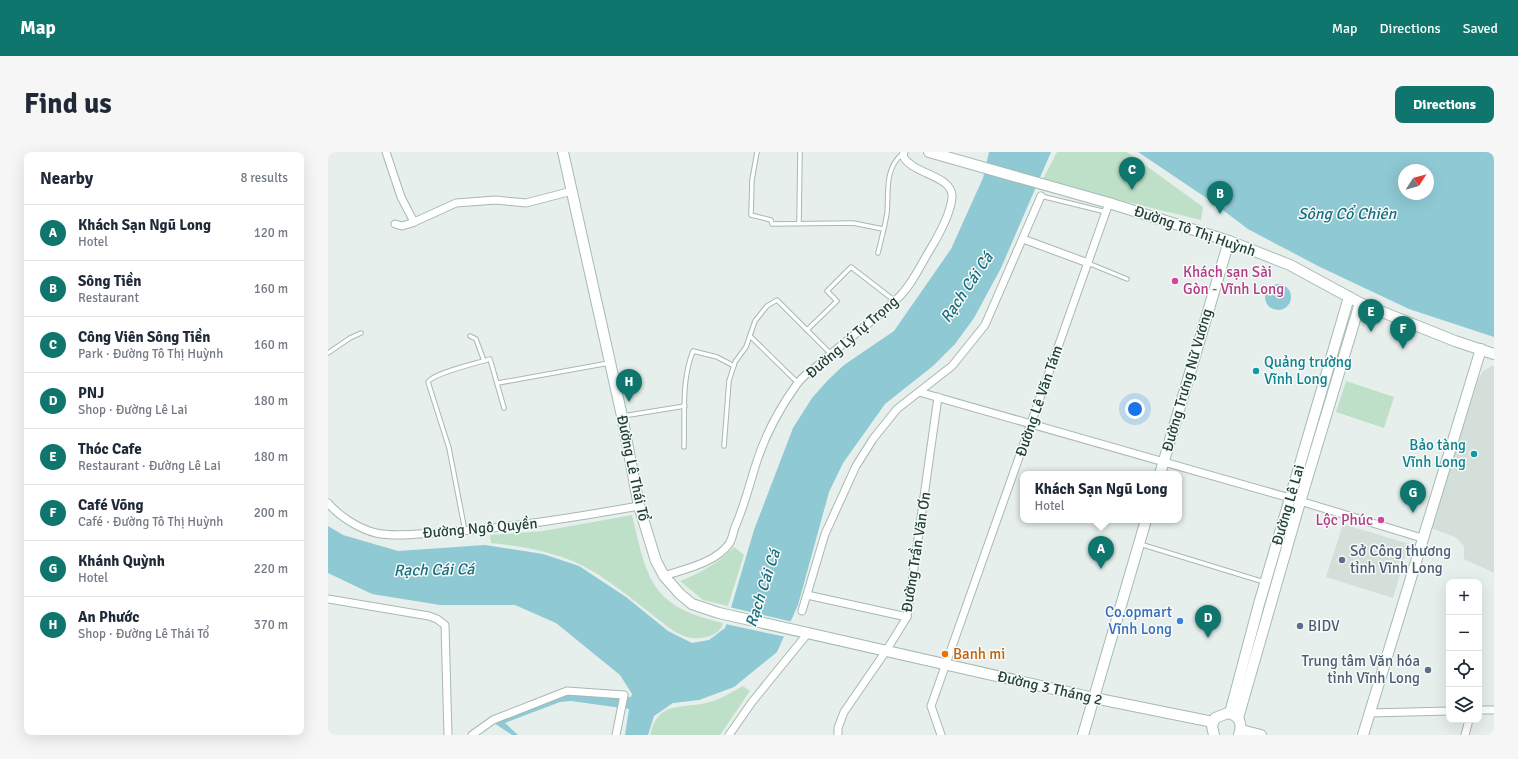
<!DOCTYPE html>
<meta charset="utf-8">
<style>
:root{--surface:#fff;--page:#f6f6f7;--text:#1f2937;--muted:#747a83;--line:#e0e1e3;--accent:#0f766e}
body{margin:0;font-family:Signika,sans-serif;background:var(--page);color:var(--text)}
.controls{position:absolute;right:12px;bottom:12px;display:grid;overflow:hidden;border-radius:8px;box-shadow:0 4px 16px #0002}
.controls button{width:36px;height:36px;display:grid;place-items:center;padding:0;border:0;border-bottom:1px solid var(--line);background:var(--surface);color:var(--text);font:20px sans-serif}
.compass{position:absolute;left:1070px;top:12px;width:36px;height:36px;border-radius:50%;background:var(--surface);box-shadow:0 4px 16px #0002;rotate:54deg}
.you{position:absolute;left:807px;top:257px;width:14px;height:14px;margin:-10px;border:3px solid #fff;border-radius:50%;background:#1a73e8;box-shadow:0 0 0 6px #1a73e833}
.badge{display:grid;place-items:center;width:26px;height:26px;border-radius:50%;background:var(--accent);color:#fff;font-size:13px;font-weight:700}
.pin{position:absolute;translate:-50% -33px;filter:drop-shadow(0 1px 2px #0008)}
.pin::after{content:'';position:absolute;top:21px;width:14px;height:12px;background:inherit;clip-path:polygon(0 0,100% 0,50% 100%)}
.popup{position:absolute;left:692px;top:319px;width:162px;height:52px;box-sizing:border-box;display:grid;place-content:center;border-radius:8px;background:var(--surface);filter:drop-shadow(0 1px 3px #0005);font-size:13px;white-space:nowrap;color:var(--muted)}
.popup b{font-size:15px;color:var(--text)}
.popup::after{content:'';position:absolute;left:50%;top:100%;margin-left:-8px;border:8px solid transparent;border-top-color:var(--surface)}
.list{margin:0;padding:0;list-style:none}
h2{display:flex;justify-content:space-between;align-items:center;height:52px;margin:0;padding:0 16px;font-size:17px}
h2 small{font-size:13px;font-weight:400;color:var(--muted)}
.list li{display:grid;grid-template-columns:26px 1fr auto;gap:12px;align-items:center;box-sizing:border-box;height:56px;padding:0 16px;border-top:1px solid var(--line)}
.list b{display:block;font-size:15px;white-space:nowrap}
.list p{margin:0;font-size:13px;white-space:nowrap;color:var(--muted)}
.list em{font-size:13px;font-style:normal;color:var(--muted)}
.icon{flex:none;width:22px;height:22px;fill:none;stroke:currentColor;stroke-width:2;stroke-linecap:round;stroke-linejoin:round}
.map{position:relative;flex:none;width:1166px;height:583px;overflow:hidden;border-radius:8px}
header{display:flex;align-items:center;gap:24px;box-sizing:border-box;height:56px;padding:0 20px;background:var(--accent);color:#fff}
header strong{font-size:19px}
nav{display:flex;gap:22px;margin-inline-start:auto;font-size:14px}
.intro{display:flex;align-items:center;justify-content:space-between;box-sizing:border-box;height:96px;padding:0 24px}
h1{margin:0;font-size:28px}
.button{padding:10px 18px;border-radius:8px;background:var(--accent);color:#fff;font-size:14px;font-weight:700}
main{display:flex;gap:24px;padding:0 24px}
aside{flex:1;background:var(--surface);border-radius:8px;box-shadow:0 4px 16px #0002}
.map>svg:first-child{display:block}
.built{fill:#d4dfda}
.green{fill:#bfe0c8}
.water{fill:#8ec9d4;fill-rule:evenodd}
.pier{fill:#e6efeb}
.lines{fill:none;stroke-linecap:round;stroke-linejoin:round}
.lane-casing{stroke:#a8b8b2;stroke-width:5.5}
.street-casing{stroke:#a8b8b2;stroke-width:9}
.secondary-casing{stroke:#a4bbb3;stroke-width:12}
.lane{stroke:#fff;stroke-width:3.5}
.street{stroke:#fff;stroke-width:7}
.secondary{stroke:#fff;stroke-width:10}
.hotel-dot{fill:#d1479c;stroke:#f7fbf9;stroke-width:1.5}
.culture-dot{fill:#0f9aa8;stroke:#f7fbf9;stroke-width:1.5}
.service-dot{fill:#5c6f8a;stroke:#f7fbf9;stroke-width:1.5}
.shop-dot{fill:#3f7fe0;stroke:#f7fbf9;stroke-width:1.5}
.food-dot{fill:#e8710a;stroke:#f7fbf9;stroke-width:1.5}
.labels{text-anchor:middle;stroke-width:3;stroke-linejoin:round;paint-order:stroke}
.street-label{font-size:15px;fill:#24423a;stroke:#f7fbf9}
.hotel-label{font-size:15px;fill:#b23c85;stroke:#f7fbf9;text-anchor:start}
.culture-label{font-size:15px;fill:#0d838f;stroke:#f7fbf9;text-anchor:start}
.service-label{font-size:15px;fill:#4e5e75;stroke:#f7fbf9;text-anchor:start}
.shop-label{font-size:15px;fill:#366cbe;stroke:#f7fbf9;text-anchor:end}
.food-label{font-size:15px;fill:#c56008;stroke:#f7fbf9;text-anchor:start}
.water-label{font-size:16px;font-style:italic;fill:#1c6f80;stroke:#f7fbf9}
</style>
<header>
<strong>Map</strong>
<nav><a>Map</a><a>Directions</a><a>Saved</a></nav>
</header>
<div class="intro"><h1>Find us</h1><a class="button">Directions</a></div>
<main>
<aside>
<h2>Nearby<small>8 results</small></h2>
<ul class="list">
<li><span class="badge">A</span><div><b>Khách Sạn Ngũ Long</b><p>Hotel</p></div><em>120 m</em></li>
<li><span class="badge">B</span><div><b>Sông Tiền</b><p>Restaurant</p></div><em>160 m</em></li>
<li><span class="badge">C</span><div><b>Công Viên Sông Tiền</b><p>Park · Đường Tô Thị Huỳnh</p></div><em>160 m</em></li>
<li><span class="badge">D</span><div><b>PNJ</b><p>Shop · Đường Lê Lai</p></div><em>180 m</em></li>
<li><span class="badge">E</span><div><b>Thóc Cafe</b><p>Restaurant · Đường Lê Lai</p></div><em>180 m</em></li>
<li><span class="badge">F</span><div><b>Café Võng</b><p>Café · Đường Tô Thị Huỳnh</p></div><em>200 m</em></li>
<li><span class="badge">G</span><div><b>Khánh Quỳnh</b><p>Hotel</p></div><em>220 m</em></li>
<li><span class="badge">H</span><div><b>An Phước</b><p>Shop · Đường Lê Thái Tổ</p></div><em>370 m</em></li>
</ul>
</aside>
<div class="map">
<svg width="1166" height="583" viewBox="0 0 1166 583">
<rect width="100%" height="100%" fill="#e6efeb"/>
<g class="built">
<polygon points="1164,214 1166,214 1166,421 1136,407 1136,394 1127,385 1103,376 1150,228 1155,219"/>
<polygon points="1015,372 1081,392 1065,446 998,425"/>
</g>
<g class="green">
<polygon points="729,0 799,0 875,55 873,68 799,50 715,27"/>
<polygon points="1018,229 1066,245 1056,276 1008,260"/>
<path d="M304,363C320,430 323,454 395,471C392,486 368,489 356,484C345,480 335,471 326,464C301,445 277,424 249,411C222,399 191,394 163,391L162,383L215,379Z"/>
<path d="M406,395L416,403L400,454L375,448L352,429C372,421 391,411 406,395Z"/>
<path d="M415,534L422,539L392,583H322C330,549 351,557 378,551C391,548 404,540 415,534Z"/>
</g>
<g class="water">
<polygon points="661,0 723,0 673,116 646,166 627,192 605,214 557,252 515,311 501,340 470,453 449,500 406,535 371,548 345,551 326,564 320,583 297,583 301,557 243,549 232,550 177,571 190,583 184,583 166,571 236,541 303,545 304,542 292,523 228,471 187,453 112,453 44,442 0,421 0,374 15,383 70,399 157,393 215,402 251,414 298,445 340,479 364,491 381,488 397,476 426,378 465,276 484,246 500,228 516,213 566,179 623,97 655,26"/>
<path d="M810,0H1166V185L1081,157L990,114L920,77L880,47ZM1076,18H1100V42H1076Z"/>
<circle cx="950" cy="145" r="13"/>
</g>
<polygon class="pier" points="401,455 465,470 458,485 397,472"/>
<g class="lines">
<g class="lane-casing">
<g id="lane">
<polyline points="429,0 424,28 423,63 443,68 444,72 525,71 555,77"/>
<polyline points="713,44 778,60"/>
<polyline points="471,71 472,0"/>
<path d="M550,101C553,88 557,74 559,61C561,40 556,18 574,2"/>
<polyline points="760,111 799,127"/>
<polyline points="479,178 509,149 499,139 523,115 567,149"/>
<polyline points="142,184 148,187 156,209"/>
<polyline points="422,184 470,231"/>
<polyline points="0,201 22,186 33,181"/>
<polyline points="170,231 281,211"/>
<polyline points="295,264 357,254"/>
<polyline points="396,294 401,229 407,210 418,195 427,169 439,154 449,148 502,201"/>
<path d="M356,295C357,263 353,229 365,199L389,205L406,214"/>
<path d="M137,379L121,296L100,230C105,221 150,211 162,207L176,256"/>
<polyline points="812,392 936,430"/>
</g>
</g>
<g class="street-casing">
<g id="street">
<polyline points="58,0 73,45 86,70"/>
<polyline points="67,72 74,74 84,71 128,51 168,48 198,51 244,39"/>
<polyline points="695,87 760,111"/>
<polyline points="591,240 962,346 1094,386"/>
<path d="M0,351C11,364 31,377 48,381C67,385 88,382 106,381C175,377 243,366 311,354"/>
<path d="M336,424C357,417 387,411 401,392C404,388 405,381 407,375C416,355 421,334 428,312C437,283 451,257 469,232C474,225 482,219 489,214C515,190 545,170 570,146C584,133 593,112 603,96C612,81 622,63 624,46C626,23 585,23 575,4L576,0"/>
<polyline points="479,443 579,465"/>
<polyline points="0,447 101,464 109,467 117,473 120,583"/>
<polyline points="474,459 497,382 528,314 545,287 569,257 624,214 657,173 713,44"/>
<polyline points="1151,558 1166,558"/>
<polyline points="1042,561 1121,559"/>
<polyline points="144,583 165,568 239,539 296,543 288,583"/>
<polyline points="401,583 424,550 480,481"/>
<polyline points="510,583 510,576 516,560 558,499 579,465 610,245"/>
<polyline points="613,583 603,554 781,51"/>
<polyline points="1137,583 1141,568"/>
</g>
</g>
<g class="secondary-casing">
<g id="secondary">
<polyline points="235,0 294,264 311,354 328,409 336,424 352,442 364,452 391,461 766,546 885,570"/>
<polyline points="601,0 781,51 901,89 962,113 1032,151 1127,189 1166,202"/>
<polyline points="832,322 901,89"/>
<polyline points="902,561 931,452 1021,145"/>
<polyline points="910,566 972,350 1032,151"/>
<polyline points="913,578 933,583"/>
<polyline points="755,583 818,368"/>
<path d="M886,583L884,574L887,566L900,561C911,563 915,572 911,583"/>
<polyline points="1035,583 1153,197"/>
</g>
</g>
<use href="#lane" class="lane"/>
<use href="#street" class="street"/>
<use href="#secondary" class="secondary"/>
</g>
<g class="hotel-dot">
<circle cx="847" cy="129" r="4"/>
<circle cx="1053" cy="368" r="4"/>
</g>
<g class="culture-dot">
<circle cx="928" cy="219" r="4"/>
<circle cx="1146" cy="302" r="4"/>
</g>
<g class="service-dot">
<circle cx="1014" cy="408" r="4"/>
<circle cx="972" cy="474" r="4"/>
<circle cx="1100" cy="518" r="4"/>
</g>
<circle class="shop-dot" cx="852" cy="469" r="4"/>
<circle class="food-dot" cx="617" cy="502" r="4"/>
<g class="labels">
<g class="street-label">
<text transform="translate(867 79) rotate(19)" y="5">Đường Tô Thị Huỳnh</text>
<text transform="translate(524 185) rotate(-41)" y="5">Đường Lý Tự Trọng</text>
<text transform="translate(859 228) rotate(-74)" y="5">Đường Trưng Nữ Vương</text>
<text transform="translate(711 249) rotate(-71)" y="5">Đường Lê Văn Tám</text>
<text transform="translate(305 316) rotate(78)" y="5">Đường Lê Thái Tổ</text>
<text transform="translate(960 353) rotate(-74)" y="5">Đường Lê Lai</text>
<text transform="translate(152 376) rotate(-5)" y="5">Đường Ngô Quyền</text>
<text transform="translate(588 400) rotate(-81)" y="5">Đường Trần Văn Ơn</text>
<text transform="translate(722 536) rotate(13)" y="5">Đường 3 Tháng 2</text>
</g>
<g class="hotel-label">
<text x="855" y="125">Khách sạn Sài<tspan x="855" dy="17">Gòn - Vĩnh Long</tspan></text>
<text x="1045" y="373" text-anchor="end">Lộc Phúc</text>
</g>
<g class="culture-label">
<text x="936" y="215">Quảng trường<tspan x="936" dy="17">Vĩnh Long</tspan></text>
<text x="1138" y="298" text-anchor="end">Bảo tàng<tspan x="1138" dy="17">Vĩnh Long</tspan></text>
</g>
<g class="service-label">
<text x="1022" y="404">Sở Công thương<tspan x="1022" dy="17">tỉnh Vĩnh Long</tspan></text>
<text x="980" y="479">BIDV</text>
<text x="1092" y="514" text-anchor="end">Trung tâm Văn hóa<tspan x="1092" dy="17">tỉnh Vĩnh Long</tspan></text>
</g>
<g class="shop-label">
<text x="844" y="465">Co.opmart<tspan x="844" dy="17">Vĩnh Long</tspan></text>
</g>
<g class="food-label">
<text x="625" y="507">Banh mi</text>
</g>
<g class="water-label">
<text x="1019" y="67">Sông Cổ Chiên</text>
<text transform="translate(638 135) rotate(-56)" y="6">Rạch Cái Cá</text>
<text transform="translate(106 417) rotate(-1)" y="6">Rạch Cái Cá</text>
<text transform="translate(434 436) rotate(-72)" y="6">Rạch Cái Cá</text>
</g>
</g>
</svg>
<div class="controls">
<button>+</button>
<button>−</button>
<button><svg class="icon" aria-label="locate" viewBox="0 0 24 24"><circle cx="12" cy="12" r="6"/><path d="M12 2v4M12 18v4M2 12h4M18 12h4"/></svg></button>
<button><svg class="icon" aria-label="layers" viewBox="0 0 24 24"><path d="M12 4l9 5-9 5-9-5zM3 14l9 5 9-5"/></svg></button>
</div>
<svg class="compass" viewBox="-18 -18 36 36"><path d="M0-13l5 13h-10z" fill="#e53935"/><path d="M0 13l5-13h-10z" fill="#747a83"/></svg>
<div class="you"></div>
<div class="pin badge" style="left:773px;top:417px">A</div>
<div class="popup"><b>Khách Sạn Ngũ Long</b>Hotel</div>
<div class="pin badge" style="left:892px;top:62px">B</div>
<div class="pin badge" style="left:804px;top:38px">C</div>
<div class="pin badge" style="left:880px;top:486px">D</div>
<div class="pin badge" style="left:1043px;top:180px">E</div>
<div class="pin badge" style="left:1075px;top:197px">F</div>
<div class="pin badge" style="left:1085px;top:361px">G</div>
<div class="pin badge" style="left:301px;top:250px">H</div>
</div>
</main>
